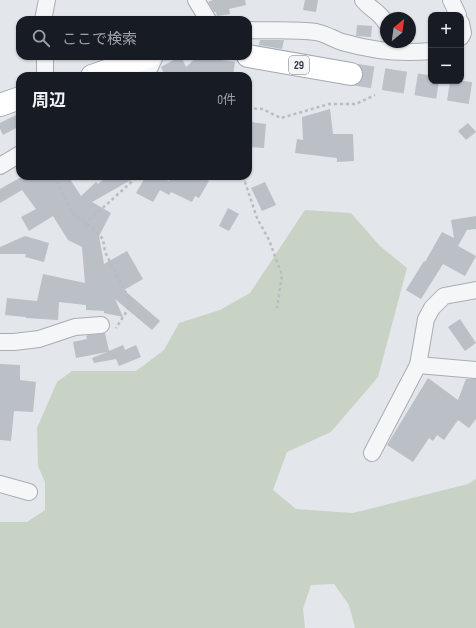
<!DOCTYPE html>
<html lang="ja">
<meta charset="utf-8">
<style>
:root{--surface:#171b24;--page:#242831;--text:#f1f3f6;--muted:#9ea1a6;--line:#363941}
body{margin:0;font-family:"Sofia Sans Condensed","Noto Sans JP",sans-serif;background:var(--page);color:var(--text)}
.controls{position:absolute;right:12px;top:12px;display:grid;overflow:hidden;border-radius:8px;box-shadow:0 1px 3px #0004}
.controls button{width:36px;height:36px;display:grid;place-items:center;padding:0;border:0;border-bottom:1px solid var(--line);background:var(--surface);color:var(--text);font:20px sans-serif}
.compass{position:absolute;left:380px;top:12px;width:36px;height:36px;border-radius:50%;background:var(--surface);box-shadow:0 1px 3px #0004;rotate:29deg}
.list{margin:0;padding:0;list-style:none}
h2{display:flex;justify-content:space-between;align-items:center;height:52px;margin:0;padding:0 16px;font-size:17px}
h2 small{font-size:13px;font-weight:400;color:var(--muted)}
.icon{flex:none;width:22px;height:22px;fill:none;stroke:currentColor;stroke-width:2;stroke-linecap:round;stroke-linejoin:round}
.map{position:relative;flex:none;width:476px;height:628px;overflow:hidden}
.search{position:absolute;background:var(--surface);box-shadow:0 1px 3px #0004;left:16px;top:16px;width:236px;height:44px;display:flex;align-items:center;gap:10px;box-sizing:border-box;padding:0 14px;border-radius:12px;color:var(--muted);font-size:15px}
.panel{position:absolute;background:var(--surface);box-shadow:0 1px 3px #0004;left:16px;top:72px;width:236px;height:108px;border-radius:12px}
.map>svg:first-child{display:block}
.green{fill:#c9d3c5}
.building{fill:#bbbfc6}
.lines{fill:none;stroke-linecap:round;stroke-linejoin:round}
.primary-tunnel{stroke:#bec2c8;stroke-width:22;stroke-dasharray:22 11;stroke-linecap:butt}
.street-casing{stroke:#a8adb4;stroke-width:18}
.primary-casing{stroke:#a3aab4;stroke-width:24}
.path{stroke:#b9bcc1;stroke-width:2.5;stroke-dasharray:3 3;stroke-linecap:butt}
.street{stroke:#f5f6f8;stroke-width:16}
.primary{stroke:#fff;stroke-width:22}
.labels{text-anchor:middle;stroke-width:3;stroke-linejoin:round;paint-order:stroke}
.shield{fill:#f3f5f7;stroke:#686e77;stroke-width:1}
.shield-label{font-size:11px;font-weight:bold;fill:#2c3440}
</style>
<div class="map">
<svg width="476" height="628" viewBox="0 0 476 628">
<rect width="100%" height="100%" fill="#e3e6ea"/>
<polygon class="green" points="305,210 351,213 380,246 407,268 378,377 331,432 287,452 273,490 296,509 353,513 468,484 476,479 476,628 355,628 349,605 334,584 311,585 303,609 305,628 0,628 0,522 27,522 45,510 45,482 38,466 37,428 57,382 72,371 136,371 164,350 179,323 220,310 250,293"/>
<g class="building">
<polygon points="213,0 245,0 246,5 229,9 230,14 217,16 216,12 214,12 208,2"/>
<polygon points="305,0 318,0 316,12 303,10"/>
<polygon points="357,25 372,26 371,37 356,36"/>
<polygon points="260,40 284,40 282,49 259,45"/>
<polygon points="181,56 186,67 196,58 201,57 235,62 233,76 165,76 161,67"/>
<polygon points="330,109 333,134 353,134 354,161 337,162 337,158 295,153 297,139 303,140 302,117"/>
<polygon points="20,113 20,126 3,135 0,129 0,123"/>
<polygon points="251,122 266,124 264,148 249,147"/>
<polygon points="468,123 476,132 466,140 458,131"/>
<polygon points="23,176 68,176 81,196 96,182 98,184 108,176 138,176 92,202 111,213 99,236 104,264 127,251 143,279 124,290 160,321 152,330 115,299 123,317 104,313 104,311 86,310 86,305 59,302 58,320 26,318 26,317 5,315 7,298 37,301 43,274 85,283 82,247 68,240 53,216 29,231 21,217 36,209 22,190 0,203 0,189"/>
<polygon points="146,176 159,176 169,181 172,176 200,176 209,181 199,198 195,196 192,202 171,192 169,195 160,190 153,202 136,193"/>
<polygon points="265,182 276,205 262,211 251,188"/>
<polygon points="228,208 239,214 229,231 219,226"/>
<polygon points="476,216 476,229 467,230 458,246 476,256 465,276 443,264 421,299 406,290 424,261 425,262 442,232 454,238 451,220"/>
<polygon points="25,236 49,243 44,262 25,257 26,254 0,254 0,247"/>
<polygon points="460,319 476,343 465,351 448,327"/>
<polygon points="105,333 109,351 123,345 125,350 136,345 141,357 119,366 116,359 94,363 92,358 107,352 76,358 73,342 87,339 86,336 89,335"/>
<polygon points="0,364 20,365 20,380 36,382 33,412 14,411 11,441 0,440"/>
<polygon points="428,378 458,400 466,379 476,379 476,419 469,428 458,420 444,440 437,435 433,441 429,438 413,462 387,445"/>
</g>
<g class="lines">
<polyline class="primary-tunnel" points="351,74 476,94"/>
<g class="street-casing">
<g id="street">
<polyline points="196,0 208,20"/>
<path d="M363,0C370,9 380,12 386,23"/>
<polyline points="451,0 458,15"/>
<polyline points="43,20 47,0"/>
<polyline points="461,23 463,33 461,37"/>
<path d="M248,30C270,31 294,29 316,32C326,34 333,39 342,42C370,50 402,54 431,51"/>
<polyline points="45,56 45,76"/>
<polyline points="139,76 150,67 155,56"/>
<polyline points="0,166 20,154"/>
<polyline points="0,342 14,342 39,339 75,327 101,325"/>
<polyline points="418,365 476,370"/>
<polyline points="372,453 418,365 426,319 432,308 444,296 476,290"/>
<polyline points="0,484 29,492"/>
</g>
</g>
<g class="primary-casing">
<g id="primary">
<polyline points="248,56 351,74"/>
<polyline points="92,76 150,56"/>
<polyline points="0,105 20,98"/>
</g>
</g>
<g class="path">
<polyline points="248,108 262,109 281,118 329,104 356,104 375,95"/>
<polyline points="54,176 73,214 93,229 103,239 105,252 129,299 130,306 116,328"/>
<polyline points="243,176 257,218 269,240 282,275 277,308"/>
<polyline points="85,224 138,176"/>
</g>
<use href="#street" class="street"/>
<use href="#primary" class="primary"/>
</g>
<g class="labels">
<rect class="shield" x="289" y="56" width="20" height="18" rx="3"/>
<g class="shield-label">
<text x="299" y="69">29</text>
</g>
</g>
</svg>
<div class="controls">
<button>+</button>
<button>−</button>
</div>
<svg class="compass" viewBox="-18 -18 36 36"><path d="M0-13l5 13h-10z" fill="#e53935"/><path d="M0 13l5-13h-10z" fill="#9ea1a6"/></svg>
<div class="search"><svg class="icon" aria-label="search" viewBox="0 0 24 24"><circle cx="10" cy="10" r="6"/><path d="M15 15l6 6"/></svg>ここで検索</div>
<section class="panel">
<h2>周辺<small>0件</small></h2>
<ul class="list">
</ul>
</section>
</div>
